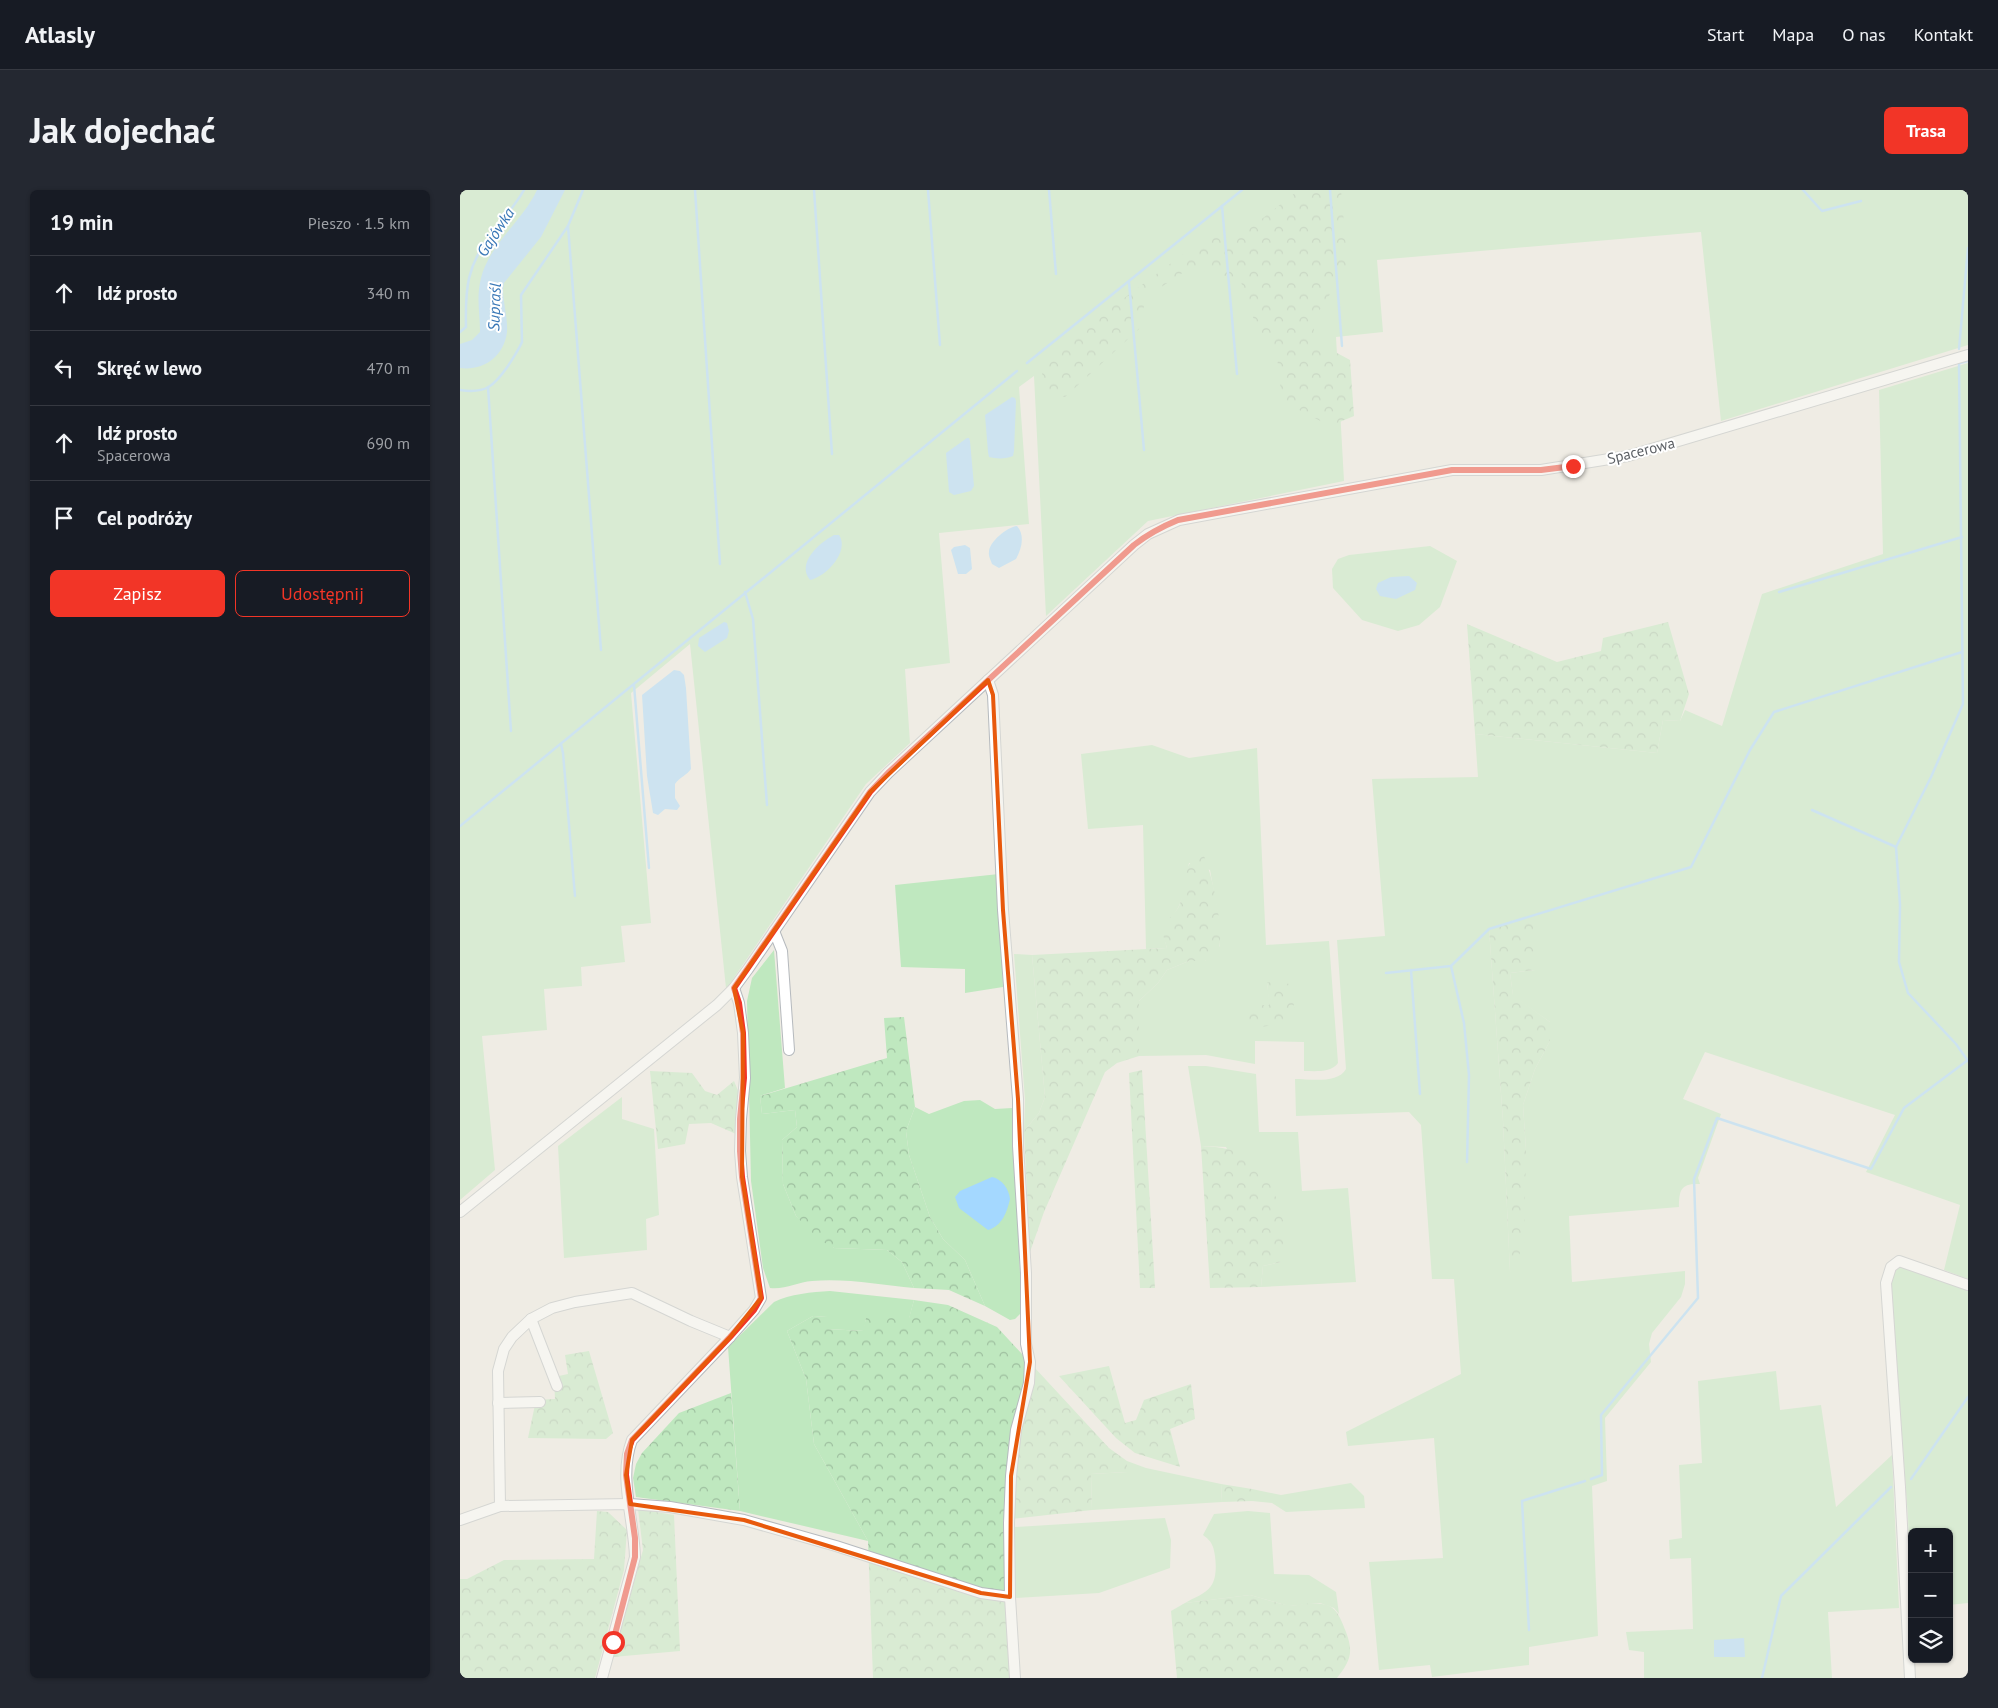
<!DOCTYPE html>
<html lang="pl">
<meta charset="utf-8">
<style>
:root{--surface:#171b24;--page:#242831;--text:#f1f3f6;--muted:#9ea1a6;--line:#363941;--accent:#f23527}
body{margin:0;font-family:"PT Sans",sans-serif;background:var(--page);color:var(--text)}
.controls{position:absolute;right:15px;bottom:15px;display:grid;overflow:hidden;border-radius:8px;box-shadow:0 1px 4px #0004}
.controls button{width:45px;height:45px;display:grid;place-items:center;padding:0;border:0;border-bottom:1px solid var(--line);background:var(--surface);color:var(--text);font:25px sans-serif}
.stop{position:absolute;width:15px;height:15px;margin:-11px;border:4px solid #f23527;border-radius:50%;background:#fff}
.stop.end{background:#f23527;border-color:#fff;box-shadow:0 1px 5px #0008}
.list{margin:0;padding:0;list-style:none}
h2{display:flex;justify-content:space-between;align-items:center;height:65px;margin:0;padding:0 20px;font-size:21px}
h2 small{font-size:16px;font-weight:400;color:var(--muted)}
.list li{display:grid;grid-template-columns:32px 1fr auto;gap:15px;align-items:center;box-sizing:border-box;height:75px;padding:0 20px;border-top:1px solid var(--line)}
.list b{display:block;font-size:19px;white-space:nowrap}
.list p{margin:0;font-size:16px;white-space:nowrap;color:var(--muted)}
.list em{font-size:16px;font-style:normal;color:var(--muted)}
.actions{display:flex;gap:10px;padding:15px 20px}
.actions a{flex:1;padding:11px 0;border:1px solid var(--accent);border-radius:8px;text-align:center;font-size:18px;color:var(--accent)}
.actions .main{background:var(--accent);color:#fff}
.icon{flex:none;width:28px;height:28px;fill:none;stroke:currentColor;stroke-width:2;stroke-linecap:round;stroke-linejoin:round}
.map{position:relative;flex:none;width:1508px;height:1488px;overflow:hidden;border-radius:8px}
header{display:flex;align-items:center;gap:30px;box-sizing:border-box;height:70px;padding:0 25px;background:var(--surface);border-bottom:1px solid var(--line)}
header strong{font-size:24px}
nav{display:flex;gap:28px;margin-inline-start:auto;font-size:18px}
.intro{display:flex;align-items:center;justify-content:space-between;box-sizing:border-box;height:120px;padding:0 30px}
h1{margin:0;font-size:35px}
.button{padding:12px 22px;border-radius:8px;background:var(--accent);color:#fff;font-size:18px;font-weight:700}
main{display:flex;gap:30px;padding:0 30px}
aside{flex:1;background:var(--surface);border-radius:8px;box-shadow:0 1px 4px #0004}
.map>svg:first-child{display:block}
.green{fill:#bfe8bf;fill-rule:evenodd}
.forest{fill:url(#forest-crowns)}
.water{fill:#a4d8ff}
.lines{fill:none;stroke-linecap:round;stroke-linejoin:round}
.stream{stroke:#a4d8ff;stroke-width:2.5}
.minor-casing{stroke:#b6babe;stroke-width:12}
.minor{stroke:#fff;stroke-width:10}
.route{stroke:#f23527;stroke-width:6}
.marked{fill:none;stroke:#e8590c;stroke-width:4;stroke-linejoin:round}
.labels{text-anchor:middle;stroke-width:4;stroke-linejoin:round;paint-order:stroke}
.street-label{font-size:15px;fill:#5c6065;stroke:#fff}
.water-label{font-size:16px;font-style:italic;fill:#3a78b7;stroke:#fff}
</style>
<header>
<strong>Atlasly</strong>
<nav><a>Start</a><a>Mapa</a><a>O nas</a><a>Kontakt</a></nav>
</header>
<div class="intro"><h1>Jak dojechać</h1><a class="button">Trasa</a></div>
<main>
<aside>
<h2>19 min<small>Pieszo · 1.5 km</small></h2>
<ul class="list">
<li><svg class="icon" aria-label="ahead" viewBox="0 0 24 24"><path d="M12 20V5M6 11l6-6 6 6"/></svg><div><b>Idź prosto</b></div><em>340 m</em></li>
<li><svg class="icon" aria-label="left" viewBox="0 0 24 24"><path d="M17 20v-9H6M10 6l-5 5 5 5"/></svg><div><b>Skręć w lewo</b></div><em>470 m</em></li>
<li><svg class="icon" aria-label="ahead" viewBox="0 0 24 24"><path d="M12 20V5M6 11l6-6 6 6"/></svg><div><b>Idź prosto</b><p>Spacerowa</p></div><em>690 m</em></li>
<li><svg class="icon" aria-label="arrive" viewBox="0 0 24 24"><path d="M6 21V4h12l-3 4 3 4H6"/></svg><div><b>Cel podróży</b></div></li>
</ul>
<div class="actions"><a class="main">Zapisz</a><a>Udostępnij</a></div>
</aside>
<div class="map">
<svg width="1508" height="1488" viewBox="0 0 1508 1488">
<defs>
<pattern id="forest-crowns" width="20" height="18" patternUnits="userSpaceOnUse" patternTransform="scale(1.25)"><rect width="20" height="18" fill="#bfe8bf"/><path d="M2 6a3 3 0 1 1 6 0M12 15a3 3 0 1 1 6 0" fill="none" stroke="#9ebf9f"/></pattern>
</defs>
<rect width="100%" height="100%" fill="#efece4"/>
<g class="green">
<polygon points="0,0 1508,0 1508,155 1261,231 1241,42 917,70 923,142 876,147 884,291 688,331 586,426 574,186 559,197 569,334 479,343 490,473 445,479 450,553 406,594 269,795 266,798 230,454 171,503 191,733 161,736 165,772 121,777 122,796 84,799 87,840 22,846 35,980 0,1010"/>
<path d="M1508,173V1089L1484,1080L1500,1015L1406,982L1435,925L1245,862L1223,909L1261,924L1238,988L1240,994C1221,993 1219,1000 1219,1017L1109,1026L1112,1092L1225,1081V1094L1221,1107L1192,1143L1189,1154L1191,1172L1145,1228L1147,1291L1132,1296L1138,1446L1069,1457V1475L972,1487L970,1475L919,1480L909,1372L983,1368L974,1248L888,1256L886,1242L1001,1184L994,1089H972L961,935L949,922L836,926L835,889C850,889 878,894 886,879L877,750L925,746L912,589L1018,587L1015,544L1197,563L1203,530L1220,531L1225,520L1262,536L1302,404L1423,364L1419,200ZM1029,739L1075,780L1050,783L1053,806L1090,832V851L1075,879L1063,915L1066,960L1050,1082L1043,931Z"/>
<polygon points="970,356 997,371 980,417 959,435 938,441 902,430 873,398 872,379 878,369 889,365"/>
<path d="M692,555L729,568L797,558L806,755L869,751L878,873C871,883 855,881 844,881V852L795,851V874L746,865L679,866V811L698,793L707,780L729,771H745L760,756L758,725L750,680L729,673C726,686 725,704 719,716C708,737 699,730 707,758L686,759L683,635L628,639L621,564ZM807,793L827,833L788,816L810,815Z"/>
<polygon points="539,684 543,797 505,803 505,779 441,777 435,695"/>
<path d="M314,760L325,898L300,906L302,924L335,920L337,937L322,950L323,994L336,1026L374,1058L427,1060L442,1072L454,1098C421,1095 386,1088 352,1091C338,1092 324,1100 310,1098L303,1078L291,991L287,811L292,788Z"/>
<polygon points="554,764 572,765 585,907 579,923 564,941 565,910"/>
<polygon points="728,876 746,876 796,884 799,942 838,942 842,1001 888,998 896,1092 801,1097 803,1076 821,1072 766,957 741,956"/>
<polygon points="162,907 162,929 194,939 199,1025 186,1029 187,1060 104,1068 98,956"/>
<polygon points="520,910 535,919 552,918 561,1103 560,1124 555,1129 550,1130 525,1116 505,1070 483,1049 470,1027 449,965 446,941 455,917 469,924 504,911"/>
<polygon points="1441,1077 1508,1100 1508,1413 1489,1415 1489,1342 1452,1342 1451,1417 1448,1328 1431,1092 1435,1080"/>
<path d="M370,1101L454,1110L449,1129L406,1128L404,1141L367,1139V1127L353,1126L327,1141L346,1189L354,1254L408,1351L280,1321L268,1157L314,1112C330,1104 352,1102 370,1101Z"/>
<polygon points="1316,1181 1320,1220 1361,1215 1376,1317 1432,1265 1439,1418 1368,1422 1372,1488 1184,1488 1184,1462 1169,1460 1166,1442 1233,1439 1231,1368 1210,1369 1209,1350 1222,1348 1219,1275 1242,1273 1238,1191"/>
<polygon points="667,1271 686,1278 761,1294 762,1312 632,1320 631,1284 667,1282"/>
<polygon points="891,1293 904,1306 905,1318 826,1322 812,1313 792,1311 792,1299 821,1305"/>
<path d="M788,1321L810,1323L814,1384L849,1385L876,1402L879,1424L874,1418L860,1413L829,1416L790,1405L725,1413C733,1408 746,1404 751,1396C758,1387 756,1366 753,1357C751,1351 747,1348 743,1345L754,1324Z"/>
<polygon points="705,1328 711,1350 710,1378 639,1403 555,1408 555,1337"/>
</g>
<g class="forest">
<polygon points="839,0 881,0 888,77 855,127 853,150 890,170 894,226 870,236 822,211 817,167 794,130 780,89 730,78 686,107 679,139 605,207 586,206 580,171 754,41 781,45"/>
<polygon points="1208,432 1229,504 1220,531 1203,530 1197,563 1015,544 1007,434 1097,472 1141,461 1143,448"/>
<path d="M744,666C753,687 765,742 758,764L745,771H729L707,780L698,793L679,811V866L657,873L645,882L584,1022L570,1062L564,941L579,923L585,907L572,765L707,758C705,751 701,743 704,736C708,728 717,722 720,714C726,696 720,669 744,666Z"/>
<polygon points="1073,725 1075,780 1050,783 1053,805 1090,832 1090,851 1075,879 1063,915 1066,960 1064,1055 1050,1083 1043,931 1029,739"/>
<polygon points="807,792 831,794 835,824 827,833 789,839 788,815 809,815"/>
<polygon points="444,827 455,917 446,941 449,965 470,1027 483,1049 505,1070 525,1116 489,1100 454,1098 442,1072 427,1060 374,1058 358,1049 336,1026 323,994 322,950 337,937 335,920 302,924 300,906 427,868 424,828"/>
<polygon points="682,880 695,1098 680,1098 669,883"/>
<polygon points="190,881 232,883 245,901 257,905 274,891 279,903 276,944 251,933 229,934 225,954 198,959"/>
<path d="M741,956C760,957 779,959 795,972C811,985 825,1029 826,1049C826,1057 823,1065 821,1072L803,1076L801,1097L750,1098Z"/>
<polygon points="454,1110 488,1115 537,1137 649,1258 667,1271 667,1282 631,1284 632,1320 543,1330 552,1488 413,1488 408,1351 354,1254 346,1189 327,1141 353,1126 368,1127 367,1139 403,1141 406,1128 449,1128"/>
<polygon points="129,1161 153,1243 146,1249 68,1248 76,1210 95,1209 94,1187 108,1184 105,1165"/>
<polygon points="649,1176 665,1233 676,1230 684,1210 731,1194 735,1229 710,1239 720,1277 675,1263 656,1248 599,1186"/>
<polygon points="271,1203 280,1321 176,1307 173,1288 176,1274 182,1263 219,1223"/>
<polygon points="761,1294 792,1299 792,1311 762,1312"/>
<polygon points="178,1319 214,1325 220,1461 153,1467 183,1360"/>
<polygon points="137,1321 148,1322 167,1340 164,1380 135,1488 0,1488 0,1389 7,1389 44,1370 134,1369"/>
<path d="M790,1405C802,1408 815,1413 828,1415C833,1416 838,1415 843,1414C872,1412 876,1416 886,1442C894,1463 890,1471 877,1488H717L711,1421L725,1413Z"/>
</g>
<g class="water">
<path d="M77,0H105L81,47L44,93L43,99C43,113 48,128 47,142C44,167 23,181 0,178V154L12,150L20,142C20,123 16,108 21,88C30,53 62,32 77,0Z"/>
<path d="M552,207L555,208L556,211L554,261L553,266C547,269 536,269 529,267L528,262L525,225Z"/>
<polygon points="507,248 509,248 510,251 514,296 511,301 494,305 489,302 486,263"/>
<path d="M557,336C565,345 562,358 556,369L539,378L532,374C531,370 528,366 529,362C529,352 547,337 557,336Z"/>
<path d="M374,345H379C390,361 366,387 350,390C336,373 359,353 374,345Z"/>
<polygon points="505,355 510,358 512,379 506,384 498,384 491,360 494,357"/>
<polygon points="949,386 957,393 955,400 936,409 920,406 916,399 918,393 931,387"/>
<polygon points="264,432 267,433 269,441 267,448 245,462 238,456 239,448"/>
<path d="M214,480L220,481L224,485L226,498L231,579C227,585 220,587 215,594V608L220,616L217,620L205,619L198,625L193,623L187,586L182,505Z"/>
<path d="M532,987C542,989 549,999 550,1009C547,1022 542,1036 528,1040L499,1018L495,1007L500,1001Z"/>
<polygon points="1284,1448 1285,1467 1254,1467 1254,1450"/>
</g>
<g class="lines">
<g class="stream">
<polyline points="235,0 260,374"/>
<polyline points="354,0 372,264"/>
<polyline points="468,0 480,155"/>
<polyline points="589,0 596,84"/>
<polyline points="870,0 882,156"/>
<polyline points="1343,0 1362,21 1401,11"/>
<polyline points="762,16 777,184"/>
<polyline points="108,36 141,460"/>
<polyline points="669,92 684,260"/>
<path d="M0,142L6,137C5,98 7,75 32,43C43,29 55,16 64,0"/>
<polyline points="1499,159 1508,58"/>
<polyline points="1499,172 1503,514 1471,587 1436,657 1440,715 1439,772 1448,803 1496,854 1508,871"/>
<polyline points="567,173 782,0"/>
<polyline points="1500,173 1508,171"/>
<polyline points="28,197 51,541"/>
<path d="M0,200C26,204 34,196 48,176C53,168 58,161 62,152L61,105L108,36L123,0"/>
<polyline points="285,402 293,429 307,615"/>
<polyline points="1319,402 1502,347"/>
<polyline points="174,495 189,678"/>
<polyline points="101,554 103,563 115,706"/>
<polyline points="1352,620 1436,657"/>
<polyline points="0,636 557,181"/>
<polyline points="991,776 1004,833 1009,885 1007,972"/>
<polyline points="951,780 960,904"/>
<polyline points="926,783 991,776 1029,739 1231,677 1290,560 1314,522 1502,462"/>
<polyline points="1131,1289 1142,1285 1141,1225 1238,1108 1234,989 1257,928 1411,979 1444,918 1508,870"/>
<polyline points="1451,1289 1508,1207"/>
<polyline points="1069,1440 1062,1311 1125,1291"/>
<polyline points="1302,1488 1321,1406 1431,1297"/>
</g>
<g class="minor-casing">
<g id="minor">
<polyline points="528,490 533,505 543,720 558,909 558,956 566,1083 566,1154 570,1172 569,1193 556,1240 551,1286 549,1333 550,1407 555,1488"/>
<polyline points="314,741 322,761 329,860"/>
<polyline points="0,1022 257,815 274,798 288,779 410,602 428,583 674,355 688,344 719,330 992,280 1081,280 1168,266 1508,165"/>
<polyline points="71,1129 97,1196"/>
<polyline points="38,1213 80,1212"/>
<polyline points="40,1316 38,1181 44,1159 52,1147 71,1129 92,1118 115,1112 172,1103 231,1131 270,1147"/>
<polyline points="0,1330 40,1316 170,1314 210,1317 284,1330 376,1356 521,1403 550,1407"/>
<path d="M142,1488L175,1367C174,1329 158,1287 172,1250L270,1147L294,1120L301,1108L282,987L280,961L281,929L285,888L283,843L279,813L274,798"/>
<polyline points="1450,1488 1440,1297 1426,1093 1431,1077 1439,1071 1508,1095"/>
</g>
</g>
<use href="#minor" class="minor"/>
</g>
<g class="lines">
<path class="route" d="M153,1452L175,1367V1348L166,1285L167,1264L172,1250L270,1147L294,1120L301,1108L282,987L280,961V929L284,888L283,843L279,813L274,798L410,602L428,583L674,355C688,344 701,337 718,330L992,280H1081L1113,276"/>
</g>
<path d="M0 0H1508V1488H0ZM528,490L533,505L543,720L558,909L570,1172L551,1286L550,1407L521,1403L284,1330L170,1314L166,1285L172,1250L270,1147L301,1108L282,987L283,843L274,798L410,602Z" fill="#efece4" fill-opacity=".55" fill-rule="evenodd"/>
<path class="marked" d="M528,490L533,505L543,720L558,909L570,1172L551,1286L550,1407L521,1403L284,1330L170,1314L166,1285L172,1250L270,1147L301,1108L282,987L283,843L274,798L410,602Z"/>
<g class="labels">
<g class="street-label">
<text transform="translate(1181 261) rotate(-14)" y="5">Spacerowa</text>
</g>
<g class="water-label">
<text transform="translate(35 42) rotate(-57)" y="6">Gajówka</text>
<text transform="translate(34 117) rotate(-88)" y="6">Supraśl</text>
</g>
</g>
</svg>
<div class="controls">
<button>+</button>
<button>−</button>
<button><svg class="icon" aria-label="layers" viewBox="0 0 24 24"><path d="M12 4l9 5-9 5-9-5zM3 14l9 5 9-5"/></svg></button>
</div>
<div class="stop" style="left:153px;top:1452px"></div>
<div class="stop end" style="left:1113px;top:276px"></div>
</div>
</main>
